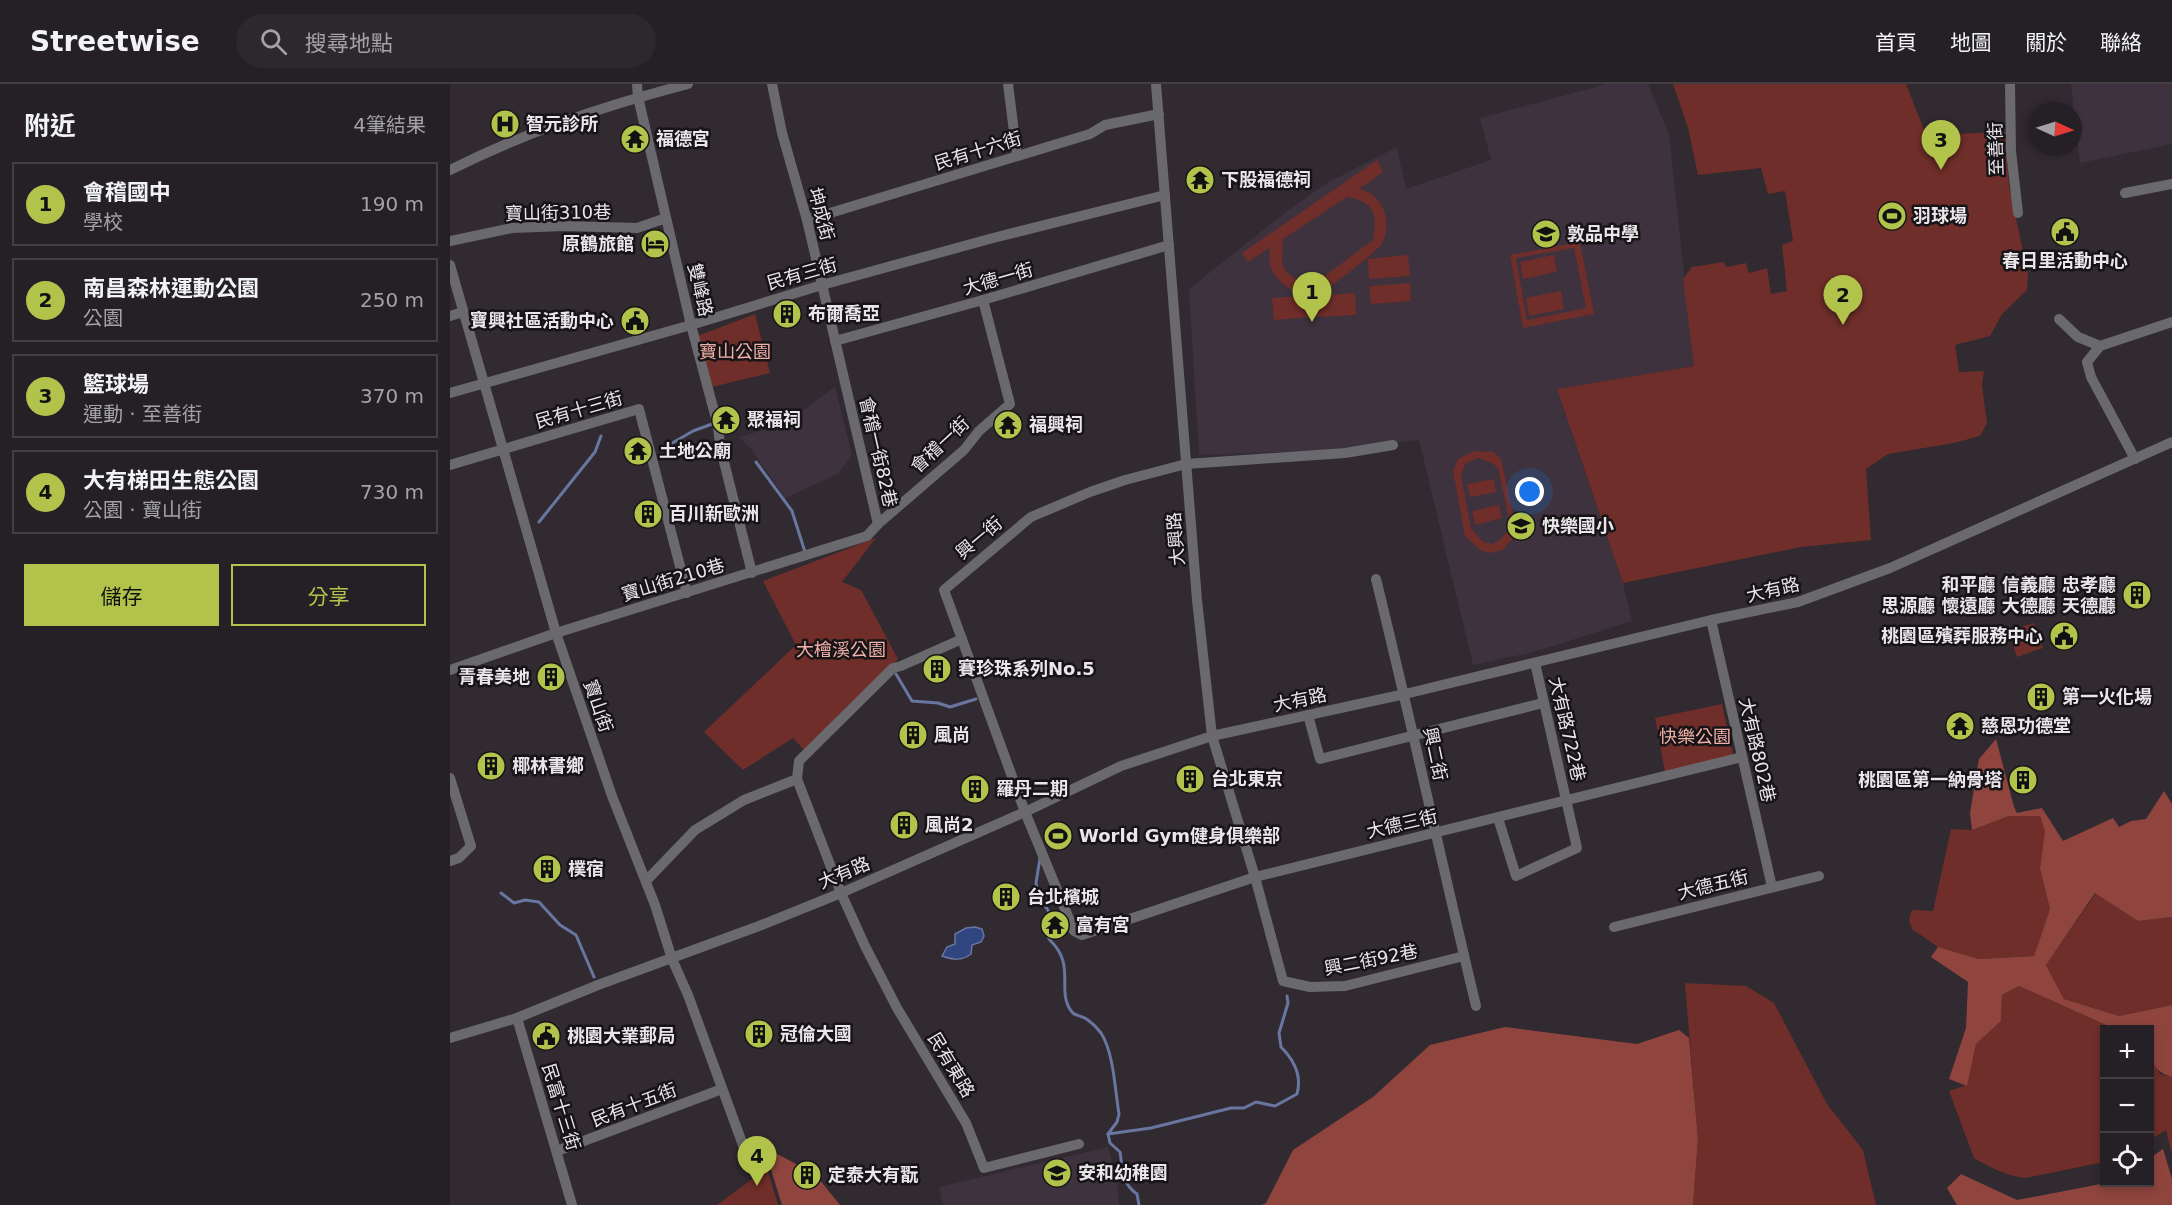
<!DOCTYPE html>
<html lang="zh-TW">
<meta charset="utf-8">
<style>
:root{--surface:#252025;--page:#2d282d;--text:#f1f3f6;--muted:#a3a3a7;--line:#423e42;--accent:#b2c34c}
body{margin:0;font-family:"DejaVu Sans","Noto Sans TC",sans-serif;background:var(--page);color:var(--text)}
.controls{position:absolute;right:18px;bottom:18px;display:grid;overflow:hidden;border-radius:0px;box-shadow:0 3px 9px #0003}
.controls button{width:54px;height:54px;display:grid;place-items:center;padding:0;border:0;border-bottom:2px solid var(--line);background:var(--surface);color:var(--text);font:30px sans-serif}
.compass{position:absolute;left:1578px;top:18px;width:54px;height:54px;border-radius:50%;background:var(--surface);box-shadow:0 3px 9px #0003;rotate:94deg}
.you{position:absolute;left:1080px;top:408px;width:21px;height:21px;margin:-15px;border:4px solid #fff;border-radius:50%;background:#1a73e8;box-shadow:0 0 0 9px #1a73e833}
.badge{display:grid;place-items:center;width:39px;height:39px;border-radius:50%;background:var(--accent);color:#111;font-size:20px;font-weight:700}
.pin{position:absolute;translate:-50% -50px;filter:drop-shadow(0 2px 3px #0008)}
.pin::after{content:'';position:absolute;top:32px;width:21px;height:18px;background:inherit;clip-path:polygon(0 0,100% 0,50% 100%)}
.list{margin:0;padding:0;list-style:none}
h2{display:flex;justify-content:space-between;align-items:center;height:78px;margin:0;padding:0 24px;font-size:26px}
h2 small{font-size:20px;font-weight:400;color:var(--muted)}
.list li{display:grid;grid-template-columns:39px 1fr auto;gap:18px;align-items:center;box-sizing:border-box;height:84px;margin:0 12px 12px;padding:0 12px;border:2px solid var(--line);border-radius:0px}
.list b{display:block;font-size:22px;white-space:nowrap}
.list p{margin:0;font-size:20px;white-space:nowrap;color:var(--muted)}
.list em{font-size:20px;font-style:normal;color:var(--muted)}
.actions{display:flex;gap:12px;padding:18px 24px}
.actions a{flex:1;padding:14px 0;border:2px solid var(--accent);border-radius:0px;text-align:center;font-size:21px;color:var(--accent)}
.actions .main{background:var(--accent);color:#111}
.icon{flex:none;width:33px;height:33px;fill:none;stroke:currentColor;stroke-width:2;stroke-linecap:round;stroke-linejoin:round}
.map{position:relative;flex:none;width:1722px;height:1121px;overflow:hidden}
header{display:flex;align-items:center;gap:36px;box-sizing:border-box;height:84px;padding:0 30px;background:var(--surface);border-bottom:2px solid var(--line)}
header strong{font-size:28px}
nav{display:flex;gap:33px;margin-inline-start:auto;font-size:21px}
.search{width:420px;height:54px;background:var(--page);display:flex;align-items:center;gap:15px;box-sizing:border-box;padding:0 21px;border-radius:33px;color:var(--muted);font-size:22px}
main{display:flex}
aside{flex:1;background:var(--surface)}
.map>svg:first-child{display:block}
.built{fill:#3d323d}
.green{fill:#6f2e29;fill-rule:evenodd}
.forest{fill:#8f453e}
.water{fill:#314681;stroke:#6876a0;stroke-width:1.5}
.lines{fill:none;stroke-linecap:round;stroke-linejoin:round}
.stream{stroke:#6876a0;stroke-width:3}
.street{stroke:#6a696d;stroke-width:10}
.labels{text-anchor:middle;stroke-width:5;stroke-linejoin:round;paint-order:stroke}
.poi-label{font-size:18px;font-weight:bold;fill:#e9e5e9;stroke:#171417;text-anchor:start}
.street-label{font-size:18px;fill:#e9e5e9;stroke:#171417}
.park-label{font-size:18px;fill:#f1afa7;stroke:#171417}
</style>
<header>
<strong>Streetwise</strong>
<div class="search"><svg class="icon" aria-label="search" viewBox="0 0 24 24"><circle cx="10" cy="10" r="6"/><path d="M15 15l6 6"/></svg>搜尋地點</div>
<nav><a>首頁</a><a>地圖</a><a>關於</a><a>聯絡</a></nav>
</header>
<main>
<aside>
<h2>附近<small>4筆結果</small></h2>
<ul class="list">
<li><span class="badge">1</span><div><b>會稽國中</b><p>學校</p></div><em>190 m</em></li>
<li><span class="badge">2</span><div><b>南昌森林運動公園</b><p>公園</p></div><em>250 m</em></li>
<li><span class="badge">3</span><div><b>籃球場</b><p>運動 · 至善街</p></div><em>370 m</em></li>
<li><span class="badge">4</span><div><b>大有梯田生態公園</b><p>公園 · 寶山街</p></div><em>730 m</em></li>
</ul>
<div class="actions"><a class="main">儲存</a><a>分享</a></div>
</aside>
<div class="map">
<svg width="1722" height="1121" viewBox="0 0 1722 1121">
<rect width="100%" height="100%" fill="#312a31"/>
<g class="built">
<polygon points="1157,0 1198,0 1219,50 1244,282 1107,305 1173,499 1182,537 1084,568 1023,581 969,356 858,367 749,371 739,205 836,128 877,99 947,63 956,105 1041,76 1030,34"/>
<polygon points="1621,0 1722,0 1722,60 1630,79"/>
<polygon points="385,303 402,371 388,390 335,414 302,366 289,353 324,343 350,328"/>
<polygon points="658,1063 667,1097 669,1121 494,1121 492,1118 489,1103"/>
</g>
<g class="green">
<polygon points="1223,0 1456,0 1476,51 1555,48 1559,102 1578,190 1577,206 1552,230 1540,252 1505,261 1509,288 1534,287 1532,301 1537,339 1530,352 1504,359 1438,370 1416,385 1421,456 1351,463 1173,499 1107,305 1244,282 1233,195 1242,183 1274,178 1276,183 1296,179 1299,189 1317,184 1321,210 1337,207 1332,161 1343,157 1335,107 1318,110 1311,84 1248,91 1238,44"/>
<path d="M927,76L933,88L909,105C920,107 928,114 933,124C938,135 937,150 932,160C931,164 877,206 872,208C851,216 826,201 820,181C819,175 819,169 820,163L798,178L792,169ZM897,113C924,117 928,131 923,156L868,197H857L847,196L837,189L832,179L833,155Z"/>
<path d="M1130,158L1144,230L1073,244L1060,171ZM1124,164L1136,224L1077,236L1066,174Z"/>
<polygon points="958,171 960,192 919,195 918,175"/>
<polygon points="1104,171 1107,188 1073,195 1070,178"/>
<polygon points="960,199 961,217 921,220 919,202"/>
<polygon points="1111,207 1114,225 1079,232 1076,214"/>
<polygon points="905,209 906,231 865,233 864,212"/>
<polygon points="861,211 863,233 824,236 822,214"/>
<polygon points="305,230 320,289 262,303 248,252"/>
<path d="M1024,367L1043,368L1051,375L1067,449L1053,466L1040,469L1030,466L1015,452L1003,387L1008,375ZM1028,374L1042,379L1048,384L1061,443L1050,456L1042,460L1033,458L1021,444L1011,392L1015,380Z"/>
<polygon points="1044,395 1046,408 1020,413 1017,400"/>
<polygon points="1049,421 1052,434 1025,441 1022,427"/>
<polygon points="426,454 392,498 411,506 448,575 354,666 343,654 293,686 254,648 346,561 313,497"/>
<polygon points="1584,539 1593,564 1567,573 1558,547"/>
<polygon points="1272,620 1283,671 1215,688 1205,634"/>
<polygon points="1559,732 1590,732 1596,747 1590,785 1600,825 1584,872 1529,875 1488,863 1462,845 1459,836 1462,826 1483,827 1501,745 1522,746"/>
<polygon points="1646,809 1688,837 1722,833 1722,921 1669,932 1614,915 1596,881"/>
<polygon points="1235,899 1296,902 1324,919 1377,1020 1413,1066 1426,1121 1243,1121 1248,1055"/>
<path d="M1569,902L1665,945L1654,946V1078L1576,1094C1557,1092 1541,1084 1524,1074L1499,1007L1517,1001L1526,960L1551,937L1552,911Z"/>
<polygon points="1700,973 1710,990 1722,993 1722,1070 1716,1046 1700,1056"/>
<polygon points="317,1084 328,1121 267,1121"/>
</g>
<g class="forest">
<path d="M1546,655L1564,723L1567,729L1592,724L1613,757L1663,734L1669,743L1681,737L1696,735L1714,707L1722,720V833L1688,837L1645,809L1596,881L1614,915L1669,932L1722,921V993C1697,986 1700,968 1700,946L1665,945L1569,902L1552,911L1551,937L1526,960L1517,1002L1499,995L1516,944L1518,898L1481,873L1488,863L1529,875L1584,872L1600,825L1590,785L1595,747L1590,732H1559L1522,746L1520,729L1529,675Z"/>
<polygon points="1055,943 1187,960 1229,946 1239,954 1248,1055 1243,1121 811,1121 816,1119 843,1066 923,1013 980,961"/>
<polygon points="314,1063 365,1090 390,1121 332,1121"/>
<polygon points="1713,1065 1722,1095 1722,1121 1507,1121 1497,1104 1511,1090 1567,1116 1656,1099 1700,1098 1700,1074"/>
</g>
<path class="water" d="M525,843L532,845L534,852L531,858L522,861L521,870C512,877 503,876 492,872L497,863L505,860V850L516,844Z"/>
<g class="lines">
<g class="stream">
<polyline points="212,365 243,347 262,340"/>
<polyline points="306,378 342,427 355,468"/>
<polyline points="89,438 145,368 151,352"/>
<polyline points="446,590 462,617 488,619 500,623 526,615"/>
<path d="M590,774L586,799L589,812L599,828C591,863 603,850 612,874C619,891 609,912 622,928C625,932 633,932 638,936C642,939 648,945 651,949C664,969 665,1007 669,1030L667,1038L658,1050L660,1059L670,1068C673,1085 671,1099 687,1110L689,1121"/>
<polyline points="51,809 64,819 75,816 89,818 110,841 126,851 144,893"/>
<path d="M658,1050L701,1044L781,1024H794L806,1018L825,1022L847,1010C852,992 844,976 831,963L829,949L838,919L837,912"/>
</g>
<g class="street">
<polyline points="187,0 188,13 241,241 268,342 270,362 302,489"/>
<polyline points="322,0 332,49 357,136 428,440"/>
<polyline points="558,0 567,72"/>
<polyline points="706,0 747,516 762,652 805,793 833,897 860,903 895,902 1014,872"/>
<polyline points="1560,0 1561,67 1568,129"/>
<path d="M0,86C78,47 154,22 238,0"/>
<polyline points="1675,109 1722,100"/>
<polyline points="357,136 640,50 655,41 709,30"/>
<polyline points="0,157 62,144 115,142 187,144 216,134"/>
<polyline points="0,181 106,549 162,712 205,821 222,875 238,911 294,1064"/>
<polyline points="0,232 13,228"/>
<polyline points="1609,235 1628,253 1650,262 1722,238"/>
<polyline points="385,257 533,216 719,161"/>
<polyline points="1650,262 1637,278 1641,293 1685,375"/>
<polyline points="0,309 241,241 372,201 543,154 715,111"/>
<polyline points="943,361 895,369 736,380 675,396 640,408 581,433 494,506 575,728 624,847 632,851 805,793 1292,673"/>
<polyline points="0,381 189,325 237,509"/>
<path d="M926,495C961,637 992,780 1026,922"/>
<polyline points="1261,536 1322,803"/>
<polyline points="512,555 451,582 443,584 349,677 347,695 391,809 415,862 447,924 516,1039 534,1084 629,1060"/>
<polyline points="0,586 106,549 417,452 428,440 514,366 529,347 560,320 533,216"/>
<polyline points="858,631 870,675 1093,619"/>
<polyline points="0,694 21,762 9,774 0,777"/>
<polyline points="1048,734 1066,792 1127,764 1085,579"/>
<polyline points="196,797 245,746 294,716 347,695"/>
<polyline points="1164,843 1369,792"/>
<polyline points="67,934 122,1121"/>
<polyline points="0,954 67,934 148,901 309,842 391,809 575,728 671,682 762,652 955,610 1261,536 1348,518 1440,484 1722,358"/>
<polyline points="107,1067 272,1005"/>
</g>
</g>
<defs>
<g id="hospital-disc" transform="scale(1.5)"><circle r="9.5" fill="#b2c34c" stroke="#171417"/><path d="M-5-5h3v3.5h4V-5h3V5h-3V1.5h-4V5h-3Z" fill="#111"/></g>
<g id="temple-disc" transform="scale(1.5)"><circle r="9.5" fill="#b2c34c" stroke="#171417"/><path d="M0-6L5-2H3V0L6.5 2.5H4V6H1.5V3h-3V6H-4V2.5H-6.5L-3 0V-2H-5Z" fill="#111"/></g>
<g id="stadium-disc" transform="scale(1.5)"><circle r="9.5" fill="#b2c34c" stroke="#171417"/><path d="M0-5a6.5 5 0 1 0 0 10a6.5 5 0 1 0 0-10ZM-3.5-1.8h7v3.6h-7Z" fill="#111"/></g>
<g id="civic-disc" transform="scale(1.5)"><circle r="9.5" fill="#b2c34c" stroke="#171417"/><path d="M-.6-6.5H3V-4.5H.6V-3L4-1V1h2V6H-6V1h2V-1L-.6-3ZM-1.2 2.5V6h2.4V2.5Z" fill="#111"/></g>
<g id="school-disc" transform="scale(1.5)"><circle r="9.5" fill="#b2c34c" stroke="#171417"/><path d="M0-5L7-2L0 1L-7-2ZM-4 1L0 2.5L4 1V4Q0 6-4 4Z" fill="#111"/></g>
<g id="hotel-disc" transform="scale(1.5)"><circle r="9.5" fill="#b2c34c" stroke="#171417"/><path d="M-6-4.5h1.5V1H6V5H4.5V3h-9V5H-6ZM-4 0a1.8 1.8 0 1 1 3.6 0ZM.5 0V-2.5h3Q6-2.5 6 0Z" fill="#111"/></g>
<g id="building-disc" transform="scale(1.5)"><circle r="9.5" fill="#b2c34c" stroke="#171417"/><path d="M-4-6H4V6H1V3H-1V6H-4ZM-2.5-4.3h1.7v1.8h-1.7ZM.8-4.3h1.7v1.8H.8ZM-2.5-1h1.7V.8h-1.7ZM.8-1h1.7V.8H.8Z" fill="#111"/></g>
</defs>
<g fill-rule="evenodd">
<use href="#hospital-disc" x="55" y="40"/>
<use href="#temple-disc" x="185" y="55"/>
<use href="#temple-disc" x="750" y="96"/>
<use href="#stadium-disc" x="1442" y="132"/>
<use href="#civic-disc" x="1615" y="148"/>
<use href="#school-disc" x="1096" y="150"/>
<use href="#hotel-disc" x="205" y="160"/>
<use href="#building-disc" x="337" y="230"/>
<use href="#civic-disc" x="185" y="237"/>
<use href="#temple-disc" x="276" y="336"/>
<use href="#temple-disc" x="558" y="341"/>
<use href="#temple-disc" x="188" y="367"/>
<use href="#building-disc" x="198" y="430"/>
<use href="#school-disc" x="1071" y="442"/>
<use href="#building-disc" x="1687" y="511"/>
<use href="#civic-disc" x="1614" y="552"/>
<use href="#building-disc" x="487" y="585"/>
<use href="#building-disc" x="101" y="593"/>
<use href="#building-disc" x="1591" y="613"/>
<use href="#temple-disc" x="1510" y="642"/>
<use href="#building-disc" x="463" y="651"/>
<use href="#building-disc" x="41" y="682"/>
<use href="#building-disc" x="740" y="695"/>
<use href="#building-disc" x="1573" y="696"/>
<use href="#building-disc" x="525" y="705"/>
<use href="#building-disc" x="454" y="741"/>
<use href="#stadium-disc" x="608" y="752"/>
<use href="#building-disc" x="97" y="785"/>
<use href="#building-disc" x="556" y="813"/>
<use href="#temple-disc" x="605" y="841"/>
<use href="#building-disc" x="309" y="950"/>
<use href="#civic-disc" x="96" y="952"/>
<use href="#school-disc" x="607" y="1089"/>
<use href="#building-disc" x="357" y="1091"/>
</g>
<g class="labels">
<g class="poi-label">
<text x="76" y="46">智元診所</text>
<text x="206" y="61">福德宮</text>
<text x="771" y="102">下股福德祠</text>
<text x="1463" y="138">羽球場</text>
<text x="1117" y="156">敦品中學</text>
<text x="184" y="166" text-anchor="end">原鶴旅館</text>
<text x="1615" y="183" text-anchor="middle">春日里活動中心</text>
<text x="358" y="236">布爾喬亞</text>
<text x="164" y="243" text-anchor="end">寶興社區活動中心</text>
<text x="297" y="342">聚福祠</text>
<text x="579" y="347">福興祠</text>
<text x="209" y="373">土地公廟</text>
<text x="219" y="436">百川新歐洲</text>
<text x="1092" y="448">快樂國小</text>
<text x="1666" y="507" text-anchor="end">和平廳 信義廳 忠孝廳<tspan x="1666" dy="21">思源廳 懷遠廳 大德廳 天德廳</tspan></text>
<text x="1593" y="558" text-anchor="end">桃園區殯葬服務中心</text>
<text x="508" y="591">賽珍珠系列No.5</text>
<text x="80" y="599" text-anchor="end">青春美地</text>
<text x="1612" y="619">第一火化場</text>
<text x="1531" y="648">慈恩功德堂</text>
<text x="484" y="657">風尚</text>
<text x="62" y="688">椰林書鄉</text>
<text x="761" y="701">台北東京</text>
<text x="1552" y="702" text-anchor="end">桃園區第一納骨塔</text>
<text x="546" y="711">羅丹二期</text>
<text x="475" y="747">風尚2</text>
<text x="629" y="758">World Gym健身俱樂部</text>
<text x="118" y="791">樸宿</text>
<text x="577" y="819">台北檳城</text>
<text x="626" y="847">富有宮</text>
<text x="330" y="956">冠倫大國</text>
<text x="117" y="958">桃園大業郵局</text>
<text x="628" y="1095">安和幼稚園</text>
<text x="378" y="1097">定泰大有翫</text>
</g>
<g class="street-label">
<text transform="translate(1546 65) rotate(-92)" y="6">至善街</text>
<text transform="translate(528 67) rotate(-17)" y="6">民有十六街</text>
<text transform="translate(108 129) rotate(-1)" y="6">寶山街310巷</text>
<text transform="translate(371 130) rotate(75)" y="6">坤成街</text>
<text transform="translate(352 190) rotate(-16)" y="6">民有三街</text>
<text transform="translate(548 195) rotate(-16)" y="6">大德一街</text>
<text transform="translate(250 206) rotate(77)" y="6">雙峰路</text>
<text transform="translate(129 326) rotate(-16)" y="6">民有十三街</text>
<text transform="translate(490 361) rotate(-43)" y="6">會稽一街</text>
<text transform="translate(428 368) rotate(77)" y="6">會稽一街82巷</text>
<text transform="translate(529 454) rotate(-40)" y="6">興一街</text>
<text transform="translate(726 455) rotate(-95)" y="6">大興路</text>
<text transform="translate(223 496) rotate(-17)" y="6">寶山街210巷</text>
<text transform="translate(1323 506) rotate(-13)" y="6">大有路</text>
<text transform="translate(850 616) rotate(-12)" y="6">大有路</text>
<text transform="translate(148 622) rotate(71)" y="6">寶山街</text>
<text transform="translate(1117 645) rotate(77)" y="6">大有路722巷</text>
<text transform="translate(1307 666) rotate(77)" y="6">大有路802巷</text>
<text transform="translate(985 670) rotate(78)" y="6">興二街</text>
<text transform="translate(952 740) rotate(-13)" y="6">大德三街</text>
<text transform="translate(394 789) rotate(-23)" y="6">大有路</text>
<text transform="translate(1263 801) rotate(-14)" y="6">大德五街</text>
<text transform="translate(921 876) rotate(-11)" y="6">興二街92巷</text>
<text transform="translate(501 981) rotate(59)" y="6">民有東路</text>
<text transform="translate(184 1021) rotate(-21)" y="6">民有十五街</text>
<text transform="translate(111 1023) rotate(73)" y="6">民富十三街</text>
</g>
<g class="park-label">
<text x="285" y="274">寶山公園</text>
<text x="391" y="572">大檜溪公園</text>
<text x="1245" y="659">快樂公園</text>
</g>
</g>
</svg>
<div class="controls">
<button>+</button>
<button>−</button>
<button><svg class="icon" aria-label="locate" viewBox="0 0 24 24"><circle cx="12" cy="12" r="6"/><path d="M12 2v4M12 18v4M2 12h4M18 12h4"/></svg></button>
</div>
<svg class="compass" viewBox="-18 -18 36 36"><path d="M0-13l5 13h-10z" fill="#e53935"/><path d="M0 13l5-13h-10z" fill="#a3a3a7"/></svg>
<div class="you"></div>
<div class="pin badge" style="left:862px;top:238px">1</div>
<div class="pin badge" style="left:1393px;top:241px">2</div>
<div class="pin badge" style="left:1491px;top:86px">3</div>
<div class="pin badge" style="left:307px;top:1102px">4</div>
</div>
</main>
